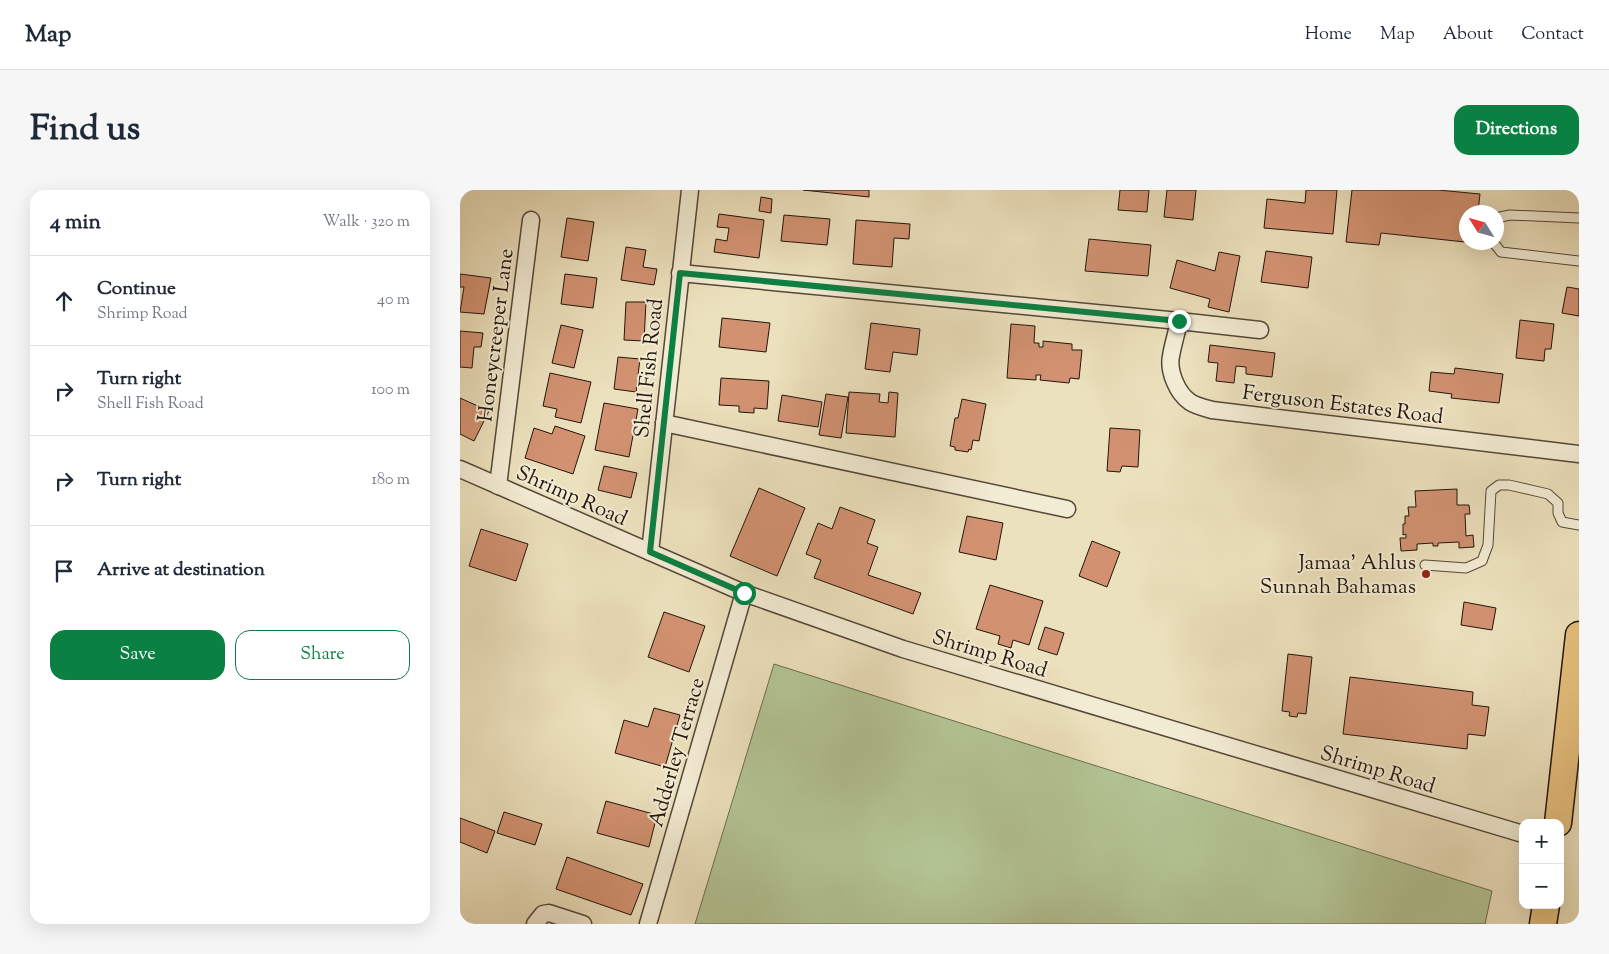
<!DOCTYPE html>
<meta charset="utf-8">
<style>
:root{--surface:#fff;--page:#f6f6f7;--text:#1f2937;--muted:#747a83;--line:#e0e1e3;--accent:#0b8043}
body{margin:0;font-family:"Sorts Mill Goudy",serif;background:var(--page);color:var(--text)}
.controls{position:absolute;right:15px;bottom:15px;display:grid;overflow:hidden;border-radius:10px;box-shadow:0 5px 20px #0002}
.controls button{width:45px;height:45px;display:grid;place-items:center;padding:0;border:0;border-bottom:1px solid var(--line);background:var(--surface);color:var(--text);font:25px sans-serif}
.compass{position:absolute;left:999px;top:15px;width:45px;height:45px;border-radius:50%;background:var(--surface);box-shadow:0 5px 20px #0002;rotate:307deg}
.stop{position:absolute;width:15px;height:15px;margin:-11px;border:4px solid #0b8043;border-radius:50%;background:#fff}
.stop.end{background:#0b8043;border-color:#fff;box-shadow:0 1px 5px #0008}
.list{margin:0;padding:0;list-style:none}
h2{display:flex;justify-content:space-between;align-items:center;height:65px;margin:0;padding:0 20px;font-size:21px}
h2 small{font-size:16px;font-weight:400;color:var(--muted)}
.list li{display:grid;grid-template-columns:32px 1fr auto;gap:15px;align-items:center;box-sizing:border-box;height:90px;padding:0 20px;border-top:1px solid var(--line)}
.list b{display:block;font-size:19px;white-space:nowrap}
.list p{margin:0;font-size:16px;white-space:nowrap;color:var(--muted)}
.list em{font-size:16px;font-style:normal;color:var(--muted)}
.actions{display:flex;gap:10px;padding:15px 20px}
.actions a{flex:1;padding:11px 0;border:1px solid var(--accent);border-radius:15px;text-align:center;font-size:18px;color:var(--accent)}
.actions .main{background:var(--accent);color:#fff}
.icon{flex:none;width:28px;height:28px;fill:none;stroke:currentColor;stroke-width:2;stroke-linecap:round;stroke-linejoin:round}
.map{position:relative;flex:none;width:1119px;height:734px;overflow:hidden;border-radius:15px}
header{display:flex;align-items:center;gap:30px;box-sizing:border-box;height:70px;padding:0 25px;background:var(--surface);border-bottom:1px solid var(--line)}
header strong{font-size:24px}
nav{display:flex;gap:28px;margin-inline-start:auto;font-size:18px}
.intro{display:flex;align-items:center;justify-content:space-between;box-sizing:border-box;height:120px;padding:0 30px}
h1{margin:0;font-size:35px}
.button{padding:12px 22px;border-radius:15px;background:var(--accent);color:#fff;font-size:18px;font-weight:700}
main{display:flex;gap:30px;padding:0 30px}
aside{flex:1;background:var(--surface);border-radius:15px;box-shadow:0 5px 20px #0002}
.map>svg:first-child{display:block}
.green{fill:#b3c494;stroke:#6a6c50}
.building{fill:#d29272;stroke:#22150b}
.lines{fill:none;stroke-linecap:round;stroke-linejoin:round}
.service-casing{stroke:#544838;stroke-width:11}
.minor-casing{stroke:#544838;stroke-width:19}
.primary-casing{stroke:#22150b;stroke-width:29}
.service{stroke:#f3ecd4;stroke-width:9}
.minor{stroke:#f3ecd4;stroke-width:16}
.primary{stroke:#e6c07e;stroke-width:26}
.route{stroke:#0b8043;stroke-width:6}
.poi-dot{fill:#8f2418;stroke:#f3ecd4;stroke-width:2}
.labels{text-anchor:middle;stroke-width:4;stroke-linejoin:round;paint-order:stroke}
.street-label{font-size:21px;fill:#22150b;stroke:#f3ecd4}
.poi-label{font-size:21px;fill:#22150b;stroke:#f3ecd4;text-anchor:end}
</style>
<header>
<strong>Map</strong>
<nav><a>Home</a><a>Map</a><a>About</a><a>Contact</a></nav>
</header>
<div class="intro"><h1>Find us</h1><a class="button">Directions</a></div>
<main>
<aside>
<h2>4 min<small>Walk · 320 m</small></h2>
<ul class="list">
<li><svg class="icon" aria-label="ahead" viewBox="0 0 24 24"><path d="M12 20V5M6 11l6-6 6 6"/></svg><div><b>Continue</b><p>Shrimp Road</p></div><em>40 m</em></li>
<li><svg class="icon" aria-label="right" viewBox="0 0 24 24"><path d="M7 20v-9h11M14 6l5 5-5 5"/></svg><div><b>Turn right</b><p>Shell Fish Road</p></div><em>100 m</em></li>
<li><svg class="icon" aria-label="right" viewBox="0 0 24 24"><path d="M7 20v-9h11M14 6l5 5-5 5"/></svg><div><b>Turn right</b></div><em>180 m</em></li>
<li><svg class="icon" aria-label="arrive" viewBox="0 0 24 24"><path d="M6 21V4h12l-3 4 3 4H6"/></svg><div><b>Arrive at destination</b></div></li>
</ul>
<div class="actions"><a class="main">Save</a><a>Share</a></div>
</aside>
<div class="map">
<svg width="1119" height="734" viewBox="0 0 1119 734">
<rect width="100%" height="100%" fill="#ece1bd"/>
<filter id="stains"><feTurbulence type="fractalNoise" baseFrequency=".004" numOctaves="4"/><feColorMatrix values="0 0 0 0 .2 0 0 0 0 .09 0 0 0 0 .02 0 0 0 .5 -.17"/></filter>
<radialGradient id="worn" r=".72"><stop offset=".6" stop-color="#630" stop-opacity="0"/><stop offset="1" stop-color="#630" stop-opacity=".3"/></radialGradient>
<polygon class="green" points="314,474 1032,701 1025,734 235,734"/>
<g class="building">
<polygon points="343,0 409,0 409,7"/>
<polygon points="660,0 689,0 687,22 658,20"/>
<polygon points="707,0 736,0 733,30 704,27"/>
<polygon points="846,0 877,0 873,44 804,38 807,9 845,13"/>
<polygon points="892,0 978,0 1020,4 1018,22 1006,22 1006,52 1014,53 921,43 919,55 886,52"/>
<polygon points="301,7 312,9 311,23 299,21"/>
<polygon points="259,24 304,30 299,68 254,62 256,49 267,51 269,38 257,37"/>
<polygon points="324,25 370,29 367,55 321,51"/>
<polygon points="107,28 134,32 128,71 101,67"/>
<polygon points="396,30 450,34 449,49 434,48 432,77 393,74"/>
<polygon points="629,49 691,55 688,86 625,81"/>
<polygon points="166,57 186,60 183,77 197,79 194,95 161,90"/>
<polygon points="806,61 852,67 848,98 801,92"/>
<polygon points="759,62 780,66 769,122 748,117 750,109 710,98 717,70 755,81"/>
<polygon points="0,84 31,88 24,124 0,122 4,97 0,97"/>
<polygon points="105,84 137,88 133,118 101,114"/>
<polygon points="1107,97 1119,99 1119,126 1102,123"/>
<polygon points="166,112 186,112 184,151 164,150"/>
<polygon points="262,128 310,133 306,162 259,157"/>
<polygon points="1060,130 1094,134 1091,159 1085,159 1084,171 1056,168"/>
<polygon points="411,133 460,139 457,165 433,162 430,182 405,179"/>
<polygon points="551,134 575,136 574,153 579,153 579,157 583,157 583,151 612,154 612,160 622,160 619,189 610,188 609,193 580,190 581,185 576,185 576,190 547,188"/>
<polygon points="101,135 123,140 114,178 92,173"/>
<polygon points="0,141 23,143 21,157 14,157 12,178 0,177"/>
<polygon points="750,155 815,163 812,187 786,184 786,177 776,176 774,193 756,191 758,173 748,172"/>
<polygon points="158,167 180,169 176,202 154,199"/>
<polygon points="995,178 1043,184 1039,213 991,208 992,204 969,201 971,182 994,184"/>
<polygon points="90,183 131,192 121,233 95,227 97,219 83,216"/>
<polygon points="261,188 309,191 307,219 294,218 294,223 279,222 279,216 259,215"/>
<polygon points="389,202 420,204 419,212 428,213 429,202 438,203 435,247 386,243"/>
<polygon points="366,204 388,207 381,248 359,245"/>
<polygon points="322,205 362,212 358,237 318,231"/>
<polygon points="0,208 29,221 14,251 0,244"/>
<polygon points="502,209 526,214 519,251 513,250 511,260 509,259 508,262 495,260 495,257 490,256 495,228 498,228"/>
<polygon points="144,213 178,219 169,267 135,260"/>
<polygon points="95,236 125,246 113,284 65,268 74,238 92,244"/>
<polygon points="650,238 680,240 678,277 662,276 660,282 647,281"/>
<polygon points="144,276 177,283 171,308 138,300"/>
<polygon points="299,298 345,318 317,386 270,366"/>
<polygon points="997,299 997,315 1009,315 1010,324 1005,324 1006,346 1013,345 1014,357 999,358 999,352 978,353 978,356 973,356 973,353 957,354 957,360 941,361 940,348 946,348 946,344 943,345 943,334 945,334 945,326 949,326 948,317 956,317 955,301"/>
<polygon points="380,317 415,330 407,353 418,357 408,385 461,403 453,424 354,388 361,370 346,364 358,333 372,339"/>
<polygon points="507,326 543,333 536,370 499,362"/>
<polygon points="21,339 68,354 56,391 9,376"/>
<polygon points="632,351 660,362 647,397 619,386"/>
<polygon points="530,395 583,411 569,455 553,450 551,458 538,454 540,446 516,439"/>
<polygon points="1004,412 1036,418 1032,440 1001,435"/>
<polygon points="204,422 245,436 229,482 188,467"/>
<polygon points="585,437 604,443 597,465 578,459"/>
<polygon points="828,464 852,467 846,524 838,523 837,527 829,526 830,522 822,521"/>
<polygon points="890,487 1013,502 1012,515 1029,517 1025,546 1008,544 1007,559 883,544"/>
<polygon points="194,518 220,525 205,577 155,563 164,530 188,537"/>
<polygon points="146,611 197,625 189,657 137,643"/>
<polygon points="44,622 82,634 75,655 37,643"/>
<polygon points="0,628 35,641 27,663 0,652"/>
<polygon points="107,667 183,694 171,725 96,699"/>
</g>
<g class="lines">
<g class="service-casing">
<g id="service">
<polyline points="1036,31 1040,27 1050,25 1119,28"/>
<polyline points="1033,52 1041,62 1119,71"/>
<polyline points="965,375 1006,378 1022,371 1028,355 1031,301 1039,295 1049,295 1088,304 1098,313 1098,323 1102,332 1119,335"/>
</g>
</g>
<g class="minor-casing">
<g id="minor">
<polyline points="220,83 719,131 800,140"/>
<path d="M719,131C717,142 713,154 711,166C708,181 717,203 730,212C736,216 745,218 752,220L1119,264"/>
<polyline points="204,233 607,319"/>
<polyline points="0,279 284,403 443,459 1063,644"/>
<polyline points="38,296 71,30"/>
<polyline points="190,362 230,0"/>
<polyline points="75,734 83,724 89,723 123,734"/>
<polyline points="188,734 284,403"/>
</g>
</g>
<g class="primary-casing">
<g id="primary">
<polyline points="1098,633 1119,445"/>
<polyline points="1083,734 1086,715"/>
</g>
</g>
<use href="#service" class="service"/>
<use href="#minor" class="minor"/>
<use href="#primary" class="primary"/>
</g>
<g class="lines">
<polyline class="route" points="284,403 190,362 220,83 719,131"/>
</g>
<circle class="poi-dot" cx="966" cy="384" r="5"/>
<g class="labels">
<g class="street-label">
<text transform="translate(35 145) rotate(-83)" y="7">Honeycreeper Lane</text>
<text transform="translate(188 178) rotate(-84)" y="7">Shell Fish Road</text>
<text transform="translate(883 214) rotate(7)" y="7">Ferguson Estates Road</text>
<text transform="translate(112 305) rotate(24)" y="7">Shrimp Road</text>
<text transform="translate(530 463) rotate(17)" y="7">Shrimp Road</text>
<text transform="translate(216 562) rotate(-74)" y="7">Adderley Terrace</text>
<text transform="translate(918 579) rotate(17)" y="7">Shrimp Road</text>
</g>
<g class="poi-label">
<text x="956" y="379">Jamaa' Ahlus<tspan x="956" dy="24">Sunnah Bahamas</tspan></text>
</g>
</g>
<rect width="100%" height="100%" filter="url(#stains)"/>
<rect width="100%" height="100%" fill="url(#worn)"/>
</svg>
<div class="controls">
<button>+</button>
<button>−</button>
</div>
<svg class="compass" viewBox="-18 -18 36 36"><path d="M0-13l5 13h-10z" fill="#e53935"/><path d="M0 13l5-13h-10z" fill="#747a83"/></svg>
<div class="stop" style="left:284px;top:403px"></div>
<div class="stop end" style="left:719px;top:131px"></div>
</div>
</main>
